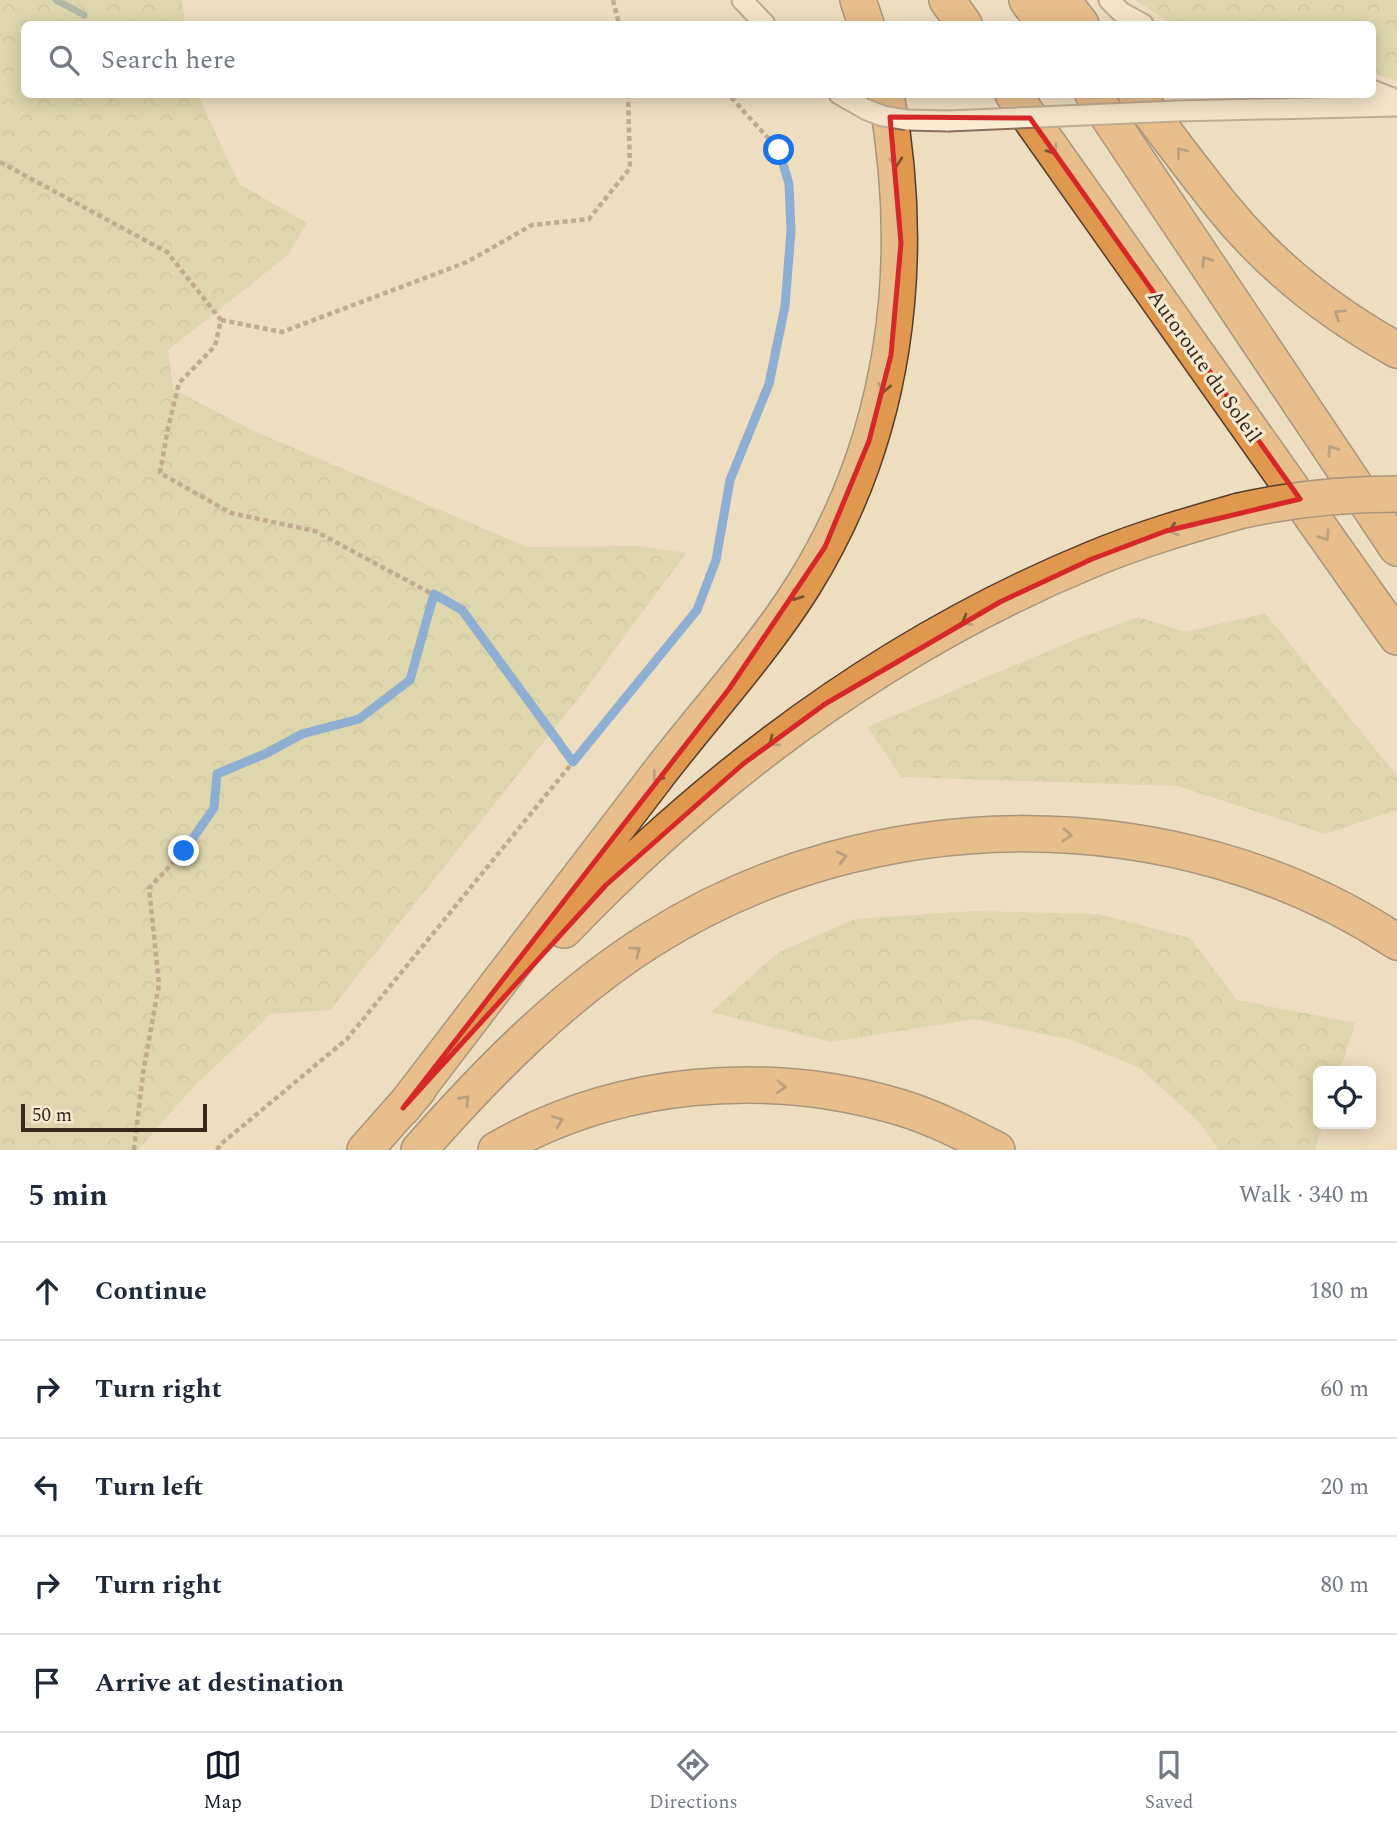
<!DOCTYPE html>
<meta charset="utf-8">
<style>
:root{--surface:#fff;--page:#f6f6f7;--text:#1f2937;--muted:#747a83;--line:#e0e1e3;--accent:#111827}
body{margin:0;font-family:Spectral,serif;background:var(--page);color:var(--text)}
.controls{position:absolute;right:21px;bottom:21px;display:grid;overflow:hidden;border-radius:10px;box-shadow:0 4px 18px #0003}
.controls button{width:63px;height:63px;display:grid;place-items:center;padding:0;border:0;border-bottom:2px solid var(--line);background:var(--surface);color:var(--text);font:35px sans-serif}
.scale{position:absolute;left:21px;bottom:18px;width:186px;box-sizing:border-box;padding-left:7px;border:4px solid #37281c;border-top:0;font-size:19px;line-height:24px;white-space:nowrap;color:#37281c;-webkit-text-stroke:5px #f6e9d0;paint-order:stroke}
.stop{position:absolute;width:21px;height:21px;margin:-16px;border:5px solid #1a73e8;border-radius:50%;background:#fff}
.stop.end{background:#1a73e8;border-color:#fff;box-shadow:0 2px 7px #0008}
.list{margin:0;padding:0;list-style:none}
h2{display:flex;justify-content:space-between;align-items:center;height:91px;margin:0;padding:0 28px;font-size:30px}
h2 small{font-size:23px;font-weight:400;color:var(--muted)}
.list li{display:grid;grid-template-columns:46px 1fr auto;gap:21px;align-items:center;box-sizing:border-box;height:98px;padding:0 28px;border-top:2px solid var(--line)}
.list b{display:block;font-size:26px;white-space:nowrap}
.list em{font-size:23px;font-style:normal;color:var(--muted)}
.icon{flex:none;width:38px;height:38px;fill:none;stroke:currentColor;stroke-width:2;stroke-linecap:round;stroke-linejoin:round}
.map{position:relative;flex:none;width:1397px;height:1150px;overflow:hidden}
.search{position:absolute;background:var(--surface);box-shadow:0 4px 18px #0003;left:21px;right:21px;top:21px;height:77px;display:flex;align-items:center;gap:18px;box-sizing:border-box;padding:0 24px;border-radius:10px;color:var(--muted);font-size:26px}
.sheet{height:581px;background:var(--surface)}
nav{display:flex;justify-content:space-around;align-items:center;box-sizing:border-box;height:98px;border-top:2px solid var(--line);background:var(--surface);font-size:19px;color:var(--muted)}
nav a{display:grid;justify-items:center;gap:4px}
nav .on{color:var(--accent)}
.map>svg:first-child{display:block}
.forest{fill:url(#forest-crowns)}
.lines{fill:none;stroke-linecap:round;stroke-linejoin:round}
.stream{stroke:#6a8e83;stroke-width:7}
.street-casing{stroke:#886e58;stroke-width:23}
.highway-casing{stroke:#553d2c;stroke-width:38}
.path{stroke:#886e58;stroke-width:4.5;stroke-dasharray:5 3.5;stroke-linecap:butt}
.street{stroke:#f9ecd3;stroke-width:19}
.highway{stroke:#e0984e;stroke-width:35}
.street-bridge-casing{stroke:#886e58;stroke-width:23;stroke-linecap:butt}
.highway-bridge-casing{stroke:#553d2c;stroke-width:38;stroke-linecap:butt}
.street-bridge{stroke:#f9ecd3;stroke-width:19}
.highway-bridge{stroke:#e0984e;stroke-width:35}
.oneway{stroke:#7b5530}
.route{stroke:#1a73e8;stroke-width:9}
.marked{fill:none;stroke:#d62828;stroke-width:5;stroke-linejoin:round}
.labels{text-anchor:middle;stroke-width:6;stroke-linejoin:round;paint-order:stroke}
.street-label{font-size:21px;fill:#37281c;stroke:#f6e9d0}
</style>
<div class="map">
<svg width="1397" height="1150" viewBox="0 0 1397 1150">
<defs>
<pattern id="forest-crowns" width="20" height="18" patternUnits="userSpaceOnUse" patternTransform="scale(1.75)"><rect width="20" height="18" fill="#c9cc94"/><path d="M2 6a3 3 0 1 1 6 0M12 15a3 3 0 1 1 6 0" fill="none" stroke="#adaf7f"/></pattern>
</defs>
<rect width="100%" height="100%" fill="#eedec0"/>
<g class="forest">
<polygon points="0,0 182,0 185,24 24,24 24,94 198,95 239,184 307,223 287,256 168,350 173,389 254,431 527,547 639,546 686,553 582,694 330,1010 271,1014 194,1086 138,1150 0,1150"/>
<polygon points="1135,0 1397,0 1397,80 1373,74 1372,24 1172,24"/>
<polygon points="1265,613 1397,776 1397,810 1325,834 1178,786 902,777 867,727 1082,637 1138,617 1186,632"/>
<polygon points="973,911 1098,914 1190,938 1237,1000 1355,1023 1340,1071 1318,1071 1318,1124 1323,1124 1315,1150 1219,1150 1200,1123 1140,1068 1072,1040 975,1019 831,1042 711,1012 779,952 855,919"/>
</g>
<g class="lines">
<polyline class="stream" points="56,0 84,15"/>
<g class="street-casing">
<g id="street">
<polyline points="742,0 765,24"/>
<polyline points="1109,0 1121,12 1143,24"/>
<polyline points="1372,90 1397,100"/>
<polyline points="839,94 867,110"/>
<polyline points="1177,111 1397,106"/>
<polyline points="907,120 948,121"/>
</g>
</g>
<g class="highway-casing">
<g id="highway">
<polyline points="858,0 866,24"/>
<polyline points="947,0 964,24"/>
<polyline points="1027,0 1044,24"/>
<polyline points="1062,0 1081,24"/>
<polyline points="1013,94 1397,637"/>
<polyline points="1093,94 1397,548"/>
<path d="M1136,94C1164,131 1192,169 1221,205C1269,265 1330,313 1397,350"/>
<path d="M564,930C715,773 891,642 1093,559C1141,539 1190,525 1239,511"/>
<path d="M403,1108C487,997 572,887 656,777C705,713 760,654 803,586C896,437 917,265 886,94"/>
<polyline points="365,1150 418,1090"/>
<path d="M419,1150C488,1072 563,995 652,939C873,799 1177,797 1397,942"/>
<path d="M496,1150C616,1080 767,1068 899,1107C933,1117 966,1134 997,1150"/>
</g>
</g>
<g class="path">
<polyline points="613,0 619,24"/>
<polyline points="0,162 167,252 221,320 215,346 179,383 168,428 160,473 231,513 315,531 462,610 573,762"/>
<polyline points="221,320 282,332 467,262 532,225 589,219 630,168 628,94"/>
<polyline points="134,1150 143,1073 159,984 149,888 184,851 214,808 217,773 267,753 302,734 359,719 410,680 434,594"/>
<polyline points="217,1150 221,1144 347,1039 697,610 716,560 730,480 769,384 785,306 791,231 789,184 779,150 728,94"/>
</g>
<use href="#street" class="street"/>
<use href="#highway" class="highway"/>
<g class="street-bridge-casing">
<g id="street-bridge">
<polyline points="867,110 883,116 907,120"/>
<polyline points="948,121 1177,111"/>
</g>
</g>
<g class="highway-bridge-casing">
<path id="highway-bridge" d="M1239,511C1292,499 1343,494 1397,494"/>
</g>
<use href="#street-bridge" class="street-bridge"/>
<use href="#highway-bridge" class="highway-bridge"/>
</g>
<defs><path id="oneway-chevron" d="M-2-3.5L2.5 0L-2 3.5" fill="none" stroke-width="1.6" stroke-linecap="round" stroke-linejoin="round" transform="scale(1.75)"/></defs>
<g class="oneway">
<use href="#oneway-chevron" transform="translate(1053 150) rotate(55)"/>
<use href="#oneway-chevron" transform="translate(1181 152) rotate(-128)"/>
<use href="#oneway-chevron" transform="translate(896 162) rotate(85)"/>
<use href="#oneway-chevron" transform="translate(1206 261) rotate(-124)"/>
<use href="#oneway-chevron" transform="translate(1339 314) rotate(-146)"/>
<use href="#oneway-chevron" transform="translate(884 388) rotate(102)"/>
<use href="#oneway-chevron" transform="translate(1332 450) rotate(-124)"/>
<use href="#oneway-chevron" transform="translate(1173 530) rotate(163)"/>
<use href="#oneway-chevron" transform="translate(1325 536) rotate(55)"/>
<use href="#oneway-chevron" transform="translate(796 596) rotate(125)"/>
<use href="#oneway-chevron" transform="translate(966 621) rotate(151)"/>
<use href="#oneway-chevron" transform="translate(773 742) rotate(144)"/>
<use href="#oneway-chevron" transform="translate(657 777) rotate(128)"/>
<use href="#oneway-chevron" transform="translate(1067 835) rotate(4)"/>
<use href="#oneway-chevron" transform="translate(842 857) rotate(-14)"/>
<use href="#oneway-chevron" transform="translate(636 951) rotate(-36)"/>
<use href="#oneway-chevron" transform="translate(781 1087) rotate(3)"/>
<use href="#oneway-chevron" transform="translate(465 1100) rotate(-46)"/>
<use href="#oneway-chevron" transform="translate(558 1121) rotate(-21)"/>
</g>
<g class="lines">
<polyline class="route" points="184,851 214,808 217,774 267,753 302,734 359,719 410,680 434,594 462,610 573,762 697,610 716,560 730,480 769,384 785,306 791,231 789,184 779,150"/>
</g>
<path d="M0 0H1397V1150H0ZM890,117L1030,118L1300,499L1166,531L1092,559L1000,602L825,704L743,764L606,885L403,1108L729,689L825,547L869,441L891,355L901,243Z" fill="#eedec0" fill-opacity=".55" fill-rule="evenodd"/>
<path class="marked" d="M890,117L1030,118L1300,499L1166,531L1092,559L1000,602L825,704L743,764L606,885L403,1108L729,689L825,547L869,441L891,355L901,243Z"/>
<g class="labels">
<g class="street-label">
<text transform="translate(1205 366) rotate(55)" y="7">Autoroute du Soleil</text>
</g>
</g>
</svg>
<div class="controls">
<button><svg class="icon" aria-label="locate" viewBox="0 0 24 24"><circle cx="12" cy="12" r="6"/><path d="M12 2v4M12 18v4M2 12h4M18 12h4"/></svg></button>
</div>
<div class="scale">50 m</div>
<div class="stop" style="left:779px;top:150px"></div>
<div class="stop end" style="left:184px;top:851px"></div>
<div class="search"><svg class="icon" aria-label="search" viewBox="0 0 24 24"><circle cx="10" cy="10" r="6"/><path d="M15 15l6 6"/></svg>Search here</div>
</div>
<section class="sheet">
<h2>5 min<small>Walk · 340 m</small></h2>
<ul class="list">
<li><svg class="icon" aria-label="ahead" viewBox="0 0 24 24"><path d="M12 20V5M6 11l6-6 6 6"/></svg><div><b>Continue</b></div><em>180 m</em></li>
<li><svg class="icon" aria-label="right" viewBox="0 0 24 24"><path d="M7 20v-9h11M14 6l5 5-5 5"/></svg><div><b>Turn right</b></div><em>60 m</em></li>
<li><svg class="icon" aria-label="left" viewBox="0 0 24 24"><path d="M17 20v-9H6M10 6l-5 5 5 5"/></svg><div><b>Turn left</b></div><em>20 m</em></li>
<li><svg class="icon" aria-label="right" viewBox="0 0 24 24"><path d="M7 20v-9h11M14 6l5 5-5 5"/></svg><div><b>Turn right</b></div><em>80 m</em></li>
<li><svg class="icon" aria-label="arrive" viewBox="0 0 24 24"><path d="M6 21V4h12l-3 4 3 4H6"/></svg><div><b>Arrive at destination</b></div></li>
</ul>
</section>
<nav>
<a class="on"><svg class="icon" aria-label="map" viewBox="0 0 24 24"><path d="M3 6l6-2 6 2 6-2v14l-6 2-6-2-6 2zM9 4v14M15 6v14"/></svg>Map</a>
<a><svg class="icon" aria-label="directions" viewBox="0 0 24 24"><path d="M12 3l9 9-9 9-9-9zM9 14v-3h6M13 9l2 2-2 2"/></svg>Directions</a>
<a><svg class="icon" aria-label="saved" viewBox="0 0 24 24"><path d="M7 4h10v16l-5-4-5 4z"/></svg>Saved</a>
</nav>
